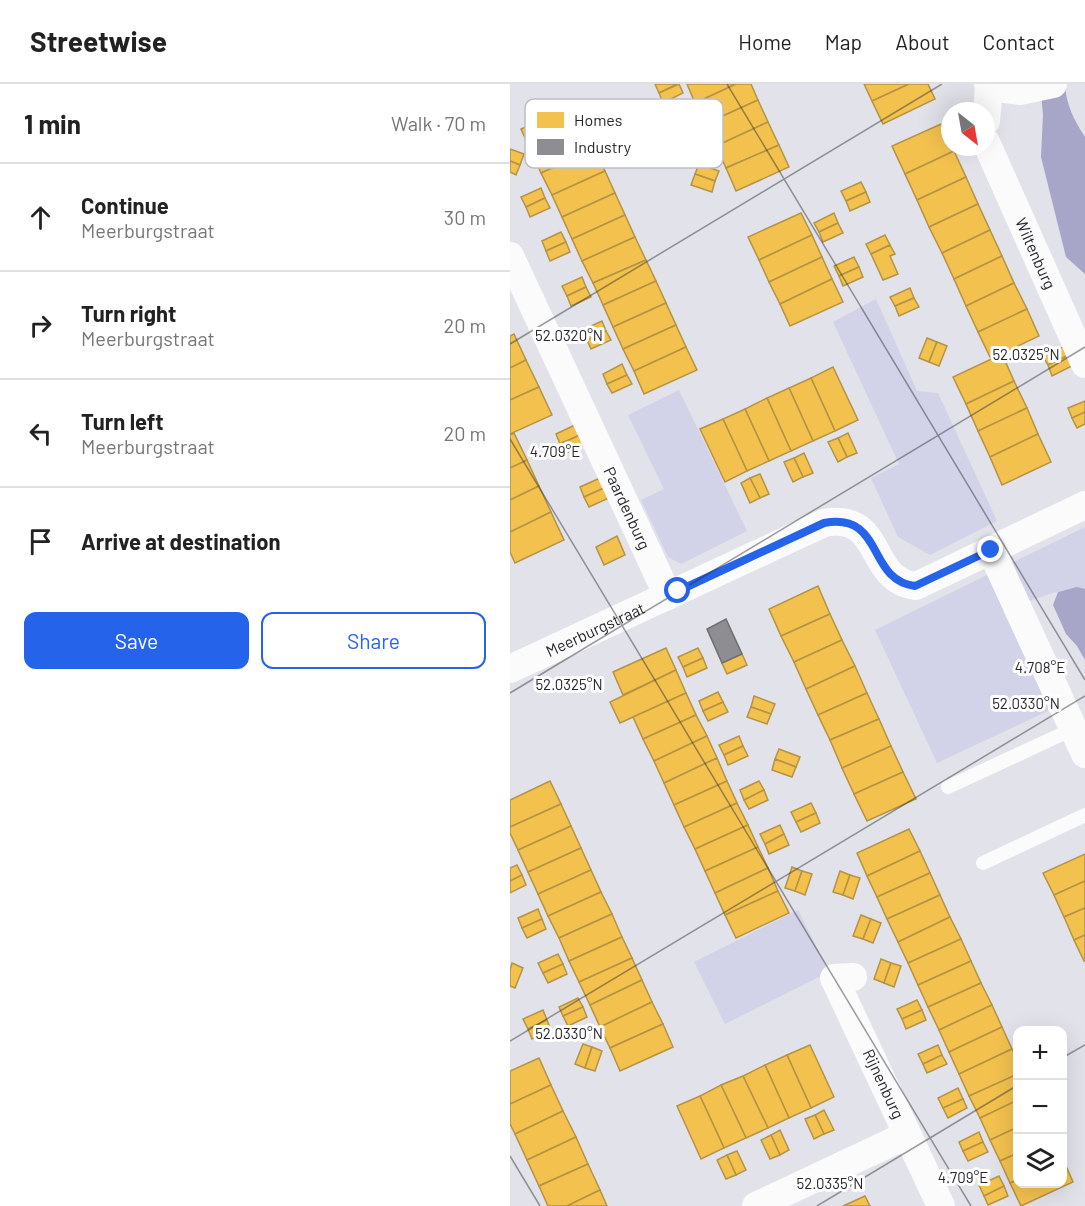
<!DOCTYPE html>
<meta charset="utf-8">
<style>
:root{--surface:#fff;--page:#f6f6f6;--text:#222;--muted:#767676;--line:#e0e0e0;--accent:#2563eb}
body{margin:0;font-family:Barlow,sans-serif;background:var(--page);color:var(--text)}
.controls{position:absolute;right:18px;bottom:18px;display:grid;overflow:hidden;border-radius:12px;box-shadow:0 6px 24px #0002}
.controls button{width:54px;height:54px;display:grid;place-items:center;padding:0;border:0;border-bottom:2px solid var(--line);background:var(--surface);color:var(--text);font:30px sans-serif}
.compass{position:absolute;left:431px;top:18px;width:54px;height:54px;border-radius:50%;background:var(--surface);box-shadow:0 6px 24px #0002;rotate:149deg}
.stop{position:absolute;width:18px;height:18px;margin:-14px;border:4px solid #2563eb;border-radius:50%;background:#fff}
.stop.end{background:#2563eb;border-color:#fff;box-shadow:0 2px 6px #0008}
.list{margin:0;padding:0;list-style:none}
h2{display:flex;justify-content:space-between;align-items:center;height:78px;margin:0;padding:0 24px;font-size:26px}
h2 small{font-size:20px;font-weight:400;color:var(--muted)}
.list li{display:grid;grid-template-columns:39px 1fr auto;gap:18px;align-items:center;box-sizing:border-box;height:108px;padding:0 24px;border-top:2px solid var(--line)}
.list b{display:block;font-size:22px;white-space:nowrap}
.list p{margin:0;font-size:20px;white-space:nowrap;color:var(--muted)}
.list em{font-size:20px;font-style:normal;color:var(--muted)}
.actions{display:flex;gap:12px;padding:18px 24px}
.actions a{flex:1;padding:14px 0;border:2px solid var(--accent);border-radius:12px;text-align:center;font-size:21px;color:var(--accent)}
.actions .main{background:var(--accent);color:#fff}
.icon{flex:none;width:33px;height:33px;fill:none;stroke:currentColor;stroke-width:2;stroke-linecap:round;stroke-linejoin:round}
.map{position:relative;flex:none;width:575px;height:1122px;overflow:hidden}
header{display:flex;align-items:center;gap:36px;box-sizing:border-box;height:84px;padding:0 30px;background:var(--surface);border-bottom:2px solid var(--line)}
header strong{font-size:28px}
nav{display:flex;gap:33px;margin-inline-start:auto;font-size:21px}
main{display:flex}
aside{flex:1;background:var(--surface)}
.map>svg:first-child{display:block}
.green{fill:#d2d2e8}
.water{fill:#a7a5c8}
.homes{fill:#f2c14e;stroke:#b59344;stroke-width:1.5}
.industry{fill:#8d8d92;stroke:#6e6e73;stroke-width:1.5}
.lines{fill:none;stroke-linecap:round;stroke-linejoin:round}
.lane{stroke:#fbfbfc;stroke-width:14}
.street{stroke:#fbfbfc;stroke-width:28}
.route{stroke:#2563eb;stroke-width:8}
.ticks{fill:none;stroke:#27272c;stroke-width:1.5;stroke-opacity:0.45}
.labels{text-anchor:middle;stroke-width:6;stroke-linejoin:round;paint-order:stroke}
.street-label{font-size:16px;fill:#27272c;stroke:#fff}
.key{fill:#fff;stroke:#bebec0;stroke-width:1.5}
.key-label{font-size:16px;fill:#27272c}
.ticks-label{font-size:15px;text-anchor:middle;fill:#27272c;stroke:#fff;stroke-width:6;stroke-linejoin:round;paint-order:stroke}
</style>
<header>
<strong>Streetwise</strong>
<nav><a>Home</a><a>Map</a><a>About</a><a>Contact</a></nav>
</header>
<main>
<aside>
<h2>1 min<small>Walk · 70 m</small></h2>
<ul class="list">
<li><svg class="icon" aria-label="ahead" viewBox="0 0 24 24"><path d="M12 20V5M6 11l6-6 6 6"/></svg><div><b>Continue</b><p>Meerburgstraat</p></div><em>30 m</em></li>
<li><svg class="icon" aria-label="right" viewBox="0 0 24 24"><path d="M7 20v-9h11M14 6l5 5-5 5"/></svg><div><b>Turn right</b><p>Meerburgstraat</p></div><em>20 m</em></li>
<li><svg class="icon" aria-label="left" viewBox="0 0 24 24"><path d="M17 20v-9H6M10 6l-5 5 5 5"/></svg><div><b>Turn left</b><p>Meerburgstraat</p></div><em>20 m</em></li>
<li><svg class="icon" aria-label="arrive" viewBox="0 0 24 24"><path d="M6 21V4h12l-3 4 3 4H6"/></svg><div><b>Arrive at destination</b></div></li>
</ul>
<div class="actions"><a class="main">Save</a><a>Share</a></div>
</aside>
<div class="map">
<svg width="575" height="1122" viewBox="0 0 575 1122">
<rect width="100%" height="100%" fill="#e2e2ea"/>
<g class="green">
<polygon points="366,215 407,307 428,309 487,437 420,471 388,453 361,394 389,380 323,238"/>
<polygon points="169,306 237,447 171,480 158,473 131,416 154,405 118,331"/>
<path d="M575,443V505C553,501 514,520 493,527L540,626L427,679L365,546Z"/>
<polygon points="288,826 319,888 215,940 184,878"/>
</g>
<g class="water">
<path d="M530,0H555C556,21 564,36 575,53V190L556,173L531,73L533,30Z"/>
<polygon points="567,503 575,505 575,576 567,562 556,550 543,521 548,508"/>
</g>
<g class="homes">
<polygon points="145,0 167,0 149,9"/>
<polygon points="169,0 173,9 153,19 149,9"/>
<polygon points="177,0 226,0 185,19"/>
<polygon points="226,0 241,0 248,16 195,40 185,19"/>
<polygon points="354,0 399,0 362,17"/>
<polygon points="399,0 418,0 425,15 373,40 362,17"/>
<polygon points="248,16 258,38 206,62 195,40"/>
<polygon points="64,20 74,43 21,67 11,45"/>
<polygon points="258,38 269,61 216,84 206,62"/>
<polygon points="431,40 444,67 395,90 382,62"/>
<polygon points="74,43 84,65 31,89 21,67"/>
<polygon points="269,61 279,83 226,107 216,84"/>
<polygon points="0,65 14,70 10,81 0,77"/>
<polygon points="84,65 95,87 42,111 31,89"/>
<polygon points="444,67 456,93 407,116 395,90"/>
<polygon points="0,77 10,81 6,91 0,88"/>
<polygon points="189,80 209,87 205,97 185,90"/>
<polygon points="95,87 105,109 52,133 42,111"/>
<polygon points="185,90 205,97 202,108 181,101"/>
<polygon points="456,93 468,120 419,143 407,116"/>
<polygon points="351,98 356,108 336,117 331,107"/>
<polygon points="31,104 35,114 16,123 11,113"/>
<polygon points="356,108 360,118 340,127 336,117"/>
<polygon points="105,109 115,131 62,155 52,133"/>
<polygon points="35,114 40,124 20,133 16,123"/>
<polygon points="468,120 480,146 432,169 419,143"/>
<polygon points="291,129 302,151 249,176 238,153"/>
<polygon points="324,129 328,139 309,148 304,139"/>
<polygon points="115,131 125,153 72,177 62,155"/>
<polygon points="328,139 333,149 313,158 309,148"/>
<polygon points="480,146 492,172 444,195 432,169"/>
<polygon points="51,148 56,158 36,167 32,157"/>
<polygon points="302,151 312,173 259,198 249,176"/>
<polygon points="375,151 380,161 361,170 356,160"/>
<polygon points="125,153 136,176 83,199 72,177"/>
<polygon points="56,158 60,168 40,177 36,167"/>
<polygon points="380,161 385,170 380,172 388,190 373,196 361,170"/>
<polygon points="492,172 504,199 456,222 444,195"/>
<polygon points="312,173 322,195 270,220 259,198"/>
<polygon points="344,173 349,183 329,192 324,182"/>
<polygon points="136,176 146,197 93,221 83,199"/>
<polygon points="349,183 353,193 333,202 329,192"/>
<polygon points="72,193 76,203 57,212 52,202"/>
<polygon points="322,195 333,218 280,242 270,220"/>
<polygon points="146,197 156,219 103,243 93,221"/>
<polygon points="504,199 517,225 468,248 456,222"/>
<polygon points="76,203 81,213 61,222 57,212"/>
<polygon points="400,204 404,214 385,222 380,213"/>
<polygon points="404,214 409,223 389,232 385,222"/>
<polygon points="156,219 166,241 113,265 103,243"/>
<polygon points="517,225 529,252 481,275 468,248"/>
<polygon points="92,237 96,247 77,256 72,246"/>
<polygon points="166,241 176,263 124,287 113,265"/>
<polygon points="96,247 101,256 81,265 77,256"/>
<polygon points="4,250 16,276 0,284 0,252"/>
<polygon points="417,254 427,258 419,278 409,274"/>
<polygon points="427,258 437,262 429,282 419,278"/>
<polygon points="176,263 187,286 134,310 124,287"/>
<polygon points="553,263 557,272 538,281 533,272"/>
<polygon points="492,270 504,297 456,320 443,293"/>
<polygon points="557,272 562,282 542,292 538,281"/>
<polygon points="16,276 29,303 0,316 0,284"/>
<polygon points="112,280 117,291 97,300 93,290"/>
<polygon points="323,283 348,336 325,347 301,294"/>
<polygon points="117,291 122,300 102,309 97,300"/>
<polygon points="301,294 325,347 303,357 279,304"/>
<polygon points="504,297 517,324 468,347 456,320"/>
<polygon points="29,303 42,331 0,350 0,316"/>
<polygon points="279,304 303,357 281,367 257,314"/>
<polygon points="257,314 281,367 259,377 235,325"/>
<polygon points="575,317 575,328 562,334 558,324"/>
<polygon points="517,324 528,350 480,373 468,347"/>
<polygon points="235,325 259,377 237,387 213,335"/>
<polygon points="575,328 575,340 567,344 562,334"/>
<polygon points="213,335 237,387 215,398 190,345"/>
<polygon points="65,341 70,351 50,360 46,350"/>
<polygon points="4,349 17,376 0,384 0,351"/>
<polygon points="338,349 347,369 337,373 328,354"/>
<polygon points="528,350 541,378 492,401 480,373"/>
<polygon points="70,351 74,361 54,370 50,360"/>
<polygon points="328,354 337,373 328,378 318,358"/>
<polygon points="294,369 303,389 293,393 284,374"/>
<polygon points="284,374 293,393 283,398 274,378"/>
<polygon points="17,376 29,402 0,416 0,384"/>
<polygon points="250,390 259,410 250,414 240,394"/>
<polygon points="90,394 94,404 74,413 70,403"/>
<polygon points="240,394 250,414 240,419 231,399"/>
<polygon points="29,402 41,428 0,448 0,416"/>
<polygon points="94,404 99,414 79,423 74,413"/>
<polygon points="41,428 54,456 5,479 0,468 0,448"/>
<polygon points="107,452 115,471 94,481 86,463"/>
<polygon points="308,502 320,530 271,552 259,525"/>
<polygon points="320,530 332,556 284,578 271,552"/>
<polygon points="332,556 345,582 296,605 284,578"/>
<polygon points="156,564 166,586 113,611 103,588"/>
<polygon points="188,564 193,574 173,583 168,573"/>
<polygon points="232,570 237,581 217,590 212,579"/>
<polygon points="193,574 197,584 177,593 173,583"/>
<polygon points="345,582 357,609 308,631 296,605"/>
<polygon points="166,586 176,609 110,639 100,618"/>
<polygon points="208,608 213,618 193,627 189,617"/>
<polygon points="176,609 186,631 133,655 123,633"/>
<polygon points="357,609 369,635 320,656 308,631"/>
<polygon points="244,612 265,620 261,630 241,623"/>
<polygon points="213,618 218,628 198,637 193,627"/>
<polygon points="241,623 261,630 257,640 237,633"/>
<polygon points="186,631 197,652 144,677 133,655"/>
<polygon points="369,635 381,662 332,684 320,656"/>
<polygon points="197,652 207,674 154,699 144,677"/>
<polygon points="229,652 233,662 214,671 209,661"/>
<polygon points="233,662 238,672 218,681 214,671"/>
<polygon points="381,662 393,688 344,710 332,684"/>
<polygon points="269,665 290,673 286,683 265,675"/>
<polygon points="207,674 217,697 164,721 154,699"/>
<polygon points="265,675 286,683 282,693 262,686"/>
<polygon points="393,688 406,715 357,737 344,710"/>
<polygon points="40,697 51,720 0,743 0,716"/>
<polygon points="217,697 227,719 174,743 164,721"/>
<polygon points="249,697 254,706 234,716 230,706"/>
<polygon points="254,706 258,716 239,725 234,716"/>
<polygon points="227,719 238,741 185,765 174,743"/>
<polygon points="301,719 306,729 286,738 281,728"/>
<polygon points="51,720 61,742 8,766 0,749 0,743"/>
<polygon points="306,729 310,739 291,748 286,738"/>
<polygon points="238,741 248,763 195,787 185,765"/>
<polygon points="270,741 274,750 255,760 250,750"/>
<polygon points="61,742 71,764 18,788 8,766"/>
<polygon points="399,745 410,767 357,792 347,769"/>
<polygon points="274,750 279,761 259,770 255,760"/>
<polygon points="248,763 258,784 205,809 195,787"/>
<polygon points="71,764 81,786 28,810 18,788"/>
<polygon points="410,767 420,789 367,813 357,792"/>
<polygon points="575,770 575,797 544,811 533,789"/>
<polygon points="7,781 12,791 0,797 0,784"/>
<polygon points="282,783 292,787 285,807 275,804"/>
<polygon points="258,784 268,807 215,831 205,809"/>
<polygon points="81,786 91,808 38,832 28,810"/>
<polygon points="292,787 302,790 295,811 285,807"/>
<polygon points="330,787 340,791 333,811 323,808"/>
<polygon points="420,789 430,811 377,835 367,813"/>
<polygon points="12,791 16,801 0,809 0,797"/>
<polygon points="340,791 350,794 343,815 333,811"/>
<polygon points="575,797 575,824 554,833 544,811"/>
<polygon points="268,807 279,829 226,854 215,831"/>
<polygon points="91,808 102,830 49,854 38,832"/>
<polygon points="430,811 440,833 388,858 377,835"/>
<polygon points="575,824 575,851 564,856 554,833"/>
<polygon points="28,825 32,835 12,844 8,834"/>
<polygon points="102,830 112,853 59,877 49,854"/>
<polygon points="351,831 361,835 353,855 343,852"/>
<polygon points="440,833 451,855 398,879 388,858"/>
<polygon points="32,835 36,845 17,854 12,844"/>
<polygon points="361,835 371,839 363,859 353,855"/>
<polygon points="575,851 575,877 574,877 564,856"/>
<polygon points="112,853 122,874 69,898 59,877"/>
<polygon points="451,855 461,877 408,901 398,879"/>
<polygon points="48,870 53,880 33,889 28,879"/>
<polygon points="122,874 132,896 80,921 69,898"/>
<polygon points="371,875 381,879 374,899 364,895"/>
<polygon points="461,877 471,899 418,923 408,901"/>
<polygon points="2,879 13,884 5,904 0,902 0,886"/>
<polygon points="381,879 391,882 384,903 374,899"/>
<polygon points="53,880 57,890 38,899 33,889"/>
<polygon points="132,896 142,918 90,943 80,921"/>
<polygon points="471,899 482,921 429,946 418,923"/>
<polygon points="68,914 73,923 53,932 49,923"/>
<polygon points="407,916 412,926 392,935 387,925"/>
<polygon points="142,918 153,940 100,964 90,943"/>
<polygon points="482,921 492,943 439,968 429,946"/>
<polygon points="73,923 77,933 58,942 53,932"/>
<polygon points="33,926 37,936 18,945 13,935"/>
<polygon points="412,926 416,936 396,945 392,935"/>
<polygon points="37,936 41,946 22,955 18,945"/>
<polygon points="153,940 163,963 110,987 100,964"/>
<polygon points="492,943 502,965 449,990 439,968"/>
<polygon points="73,960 82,963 75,984 65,980"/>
<polygon points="300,961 324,1013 301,1024 277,971"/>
<polygon points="428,961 432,971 413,980 408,970"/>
<polygon points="82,963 92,967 85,987 75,984"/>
<polygon points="502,965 508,977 508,990 459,1012 449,990"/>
<polygon points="277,971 301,1024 279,1034 255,981"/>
<polygon points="432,971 437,980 417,989 413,980"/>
<polygon points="29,974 41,1001 0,1020 0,987"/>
<polygon points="255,981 279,1034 258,1044 233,992"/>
<polygon points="508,990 508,1016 470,1034 459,1012"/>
<polygon points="233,992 258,1044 236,1054 211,1001"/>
<polygon points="41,1001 53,1027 5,1050 0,1040 0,1020"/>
<polygon points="211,1001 236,1054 214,1064 190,1012"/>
<polygon points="448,1004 453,1015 433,1024 428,1014"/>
<polygon points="190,1012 214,1064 191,1075 167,1022"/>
<polygon points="453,1015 457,1024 438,1034 433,1024"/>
<polygon points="508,1016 508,1043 480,1056 470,1034"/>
<polygon points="314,1026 324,1046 314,1050 305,1031"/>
<polygon points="53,1027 66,1053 17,1076 5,1050"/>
<polygon points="305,1031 314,1050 304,1055 295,1035"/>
<polygon points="508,1043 508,1069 490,1077 480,1056"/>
<polygon points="270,1046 279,1066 270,1071 261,1051"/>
<polygon points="469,1048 473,1058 453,1067 449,1058"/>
<polygon points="261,1051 270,1071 260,1075 251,1056"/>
<polygon points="66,1053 78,1080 29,1102 17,1076"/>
<polygon points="473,1058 478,1068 458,1077 453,1067"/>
<polygon points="227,1067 236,1086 226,1091 217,1071"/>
<polygon points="508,1069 508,1096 500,1099 490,1077"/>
<polygon points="217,1071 226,1091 216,1095 207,1076"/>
<polygon points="553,1075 563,1098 511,1122 500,1099 508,1096 508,1100 552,1100"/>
<polygon points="78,1080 90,1106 57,1122 38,1122 29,1102"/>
<polygon points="489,1092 494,1102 474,1112 469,1101"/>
<polygon points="494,1102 498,1112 478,1121 474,1112"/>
<polygon points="90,1106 97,1122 57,1122"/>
<polygon points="355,1112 360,1122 333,1122"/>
</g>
<polygon class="industry" points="216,535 232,570 212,579 197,545"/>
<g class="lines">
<g class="lane">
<polyline points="438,703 563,645"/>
<polyline points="473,779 575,731"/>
</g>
<g class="street">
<polyline points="479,3 510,7 543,0"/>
<polyline points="476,37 479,3 478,0"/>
<path id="s1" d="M476,58L575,280"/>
<path id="s2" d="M0,172L158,512"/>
<polyline points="481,466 575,670"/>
<path id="s3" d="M0,585L314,439C375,428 356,496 406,502L575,421"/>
<path id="s4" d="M343,893L324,894L431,1122"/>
<polyline points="246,1122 397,1051"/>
</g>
</g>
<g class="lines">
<path class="route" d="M168,507L314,439C375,428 356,496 405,502L481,466"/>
</g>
<path class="ticks" d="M217,0L575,596M0,260L432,0M0,355L461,1122M0,609L575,263M0,957L575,612M552,974L575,961M0,1072L30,1122M307,1122L508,1001"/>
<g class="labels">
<g class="street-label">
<text dy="6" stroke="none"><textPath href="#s1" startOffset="122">Wiltenburg</textPath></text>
<text dy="6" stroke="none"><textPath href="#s2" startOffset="278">Paardenburg</textPath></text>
<text dy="6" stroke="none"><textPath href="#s3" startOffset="94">Meerburgstraat</textPath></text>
<text dy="6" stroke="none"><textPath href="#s4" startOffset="136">Rijnenburg</textPath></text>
</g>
</g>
<rect x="15" y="15" width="198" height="69" rx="9" class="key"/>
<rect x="27" y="28" width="27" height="16" fill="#f2c14e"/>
<rect x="27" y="55" width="27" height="16" fill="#8d8d92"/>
<g class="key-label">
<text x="64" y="42">Homes</text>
<text x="64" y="69">Industry</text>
</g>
<g class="ticks-label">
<text x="59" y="257">52.0320°N</text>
<text x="516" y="276">52.0325°N</text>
<text x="45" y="373">4.709°E</text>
<text x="530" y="589">4.708°E</text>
<text x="59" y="606">52.0325°N</text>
<text x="516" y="625">52.0330°N</text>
<text x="59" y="955">52.0330°N</text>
<text x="453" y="1099">4.709°E</text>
<text x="320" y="1105">52.0335°N</text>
</g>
</svg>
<div class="controls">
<button>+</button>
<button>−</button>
<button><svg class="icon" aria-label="layers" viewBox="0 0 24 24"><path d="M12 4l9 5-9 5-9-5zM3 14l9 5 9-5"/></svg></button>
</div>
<svg class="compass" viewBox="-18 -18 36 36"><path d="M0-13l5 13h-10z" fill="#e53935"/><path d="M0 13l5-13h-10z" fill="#767676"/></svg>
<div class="stop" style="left:168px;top:507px"></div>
<div class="stop end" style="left:481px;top:466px"></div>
</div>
</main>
